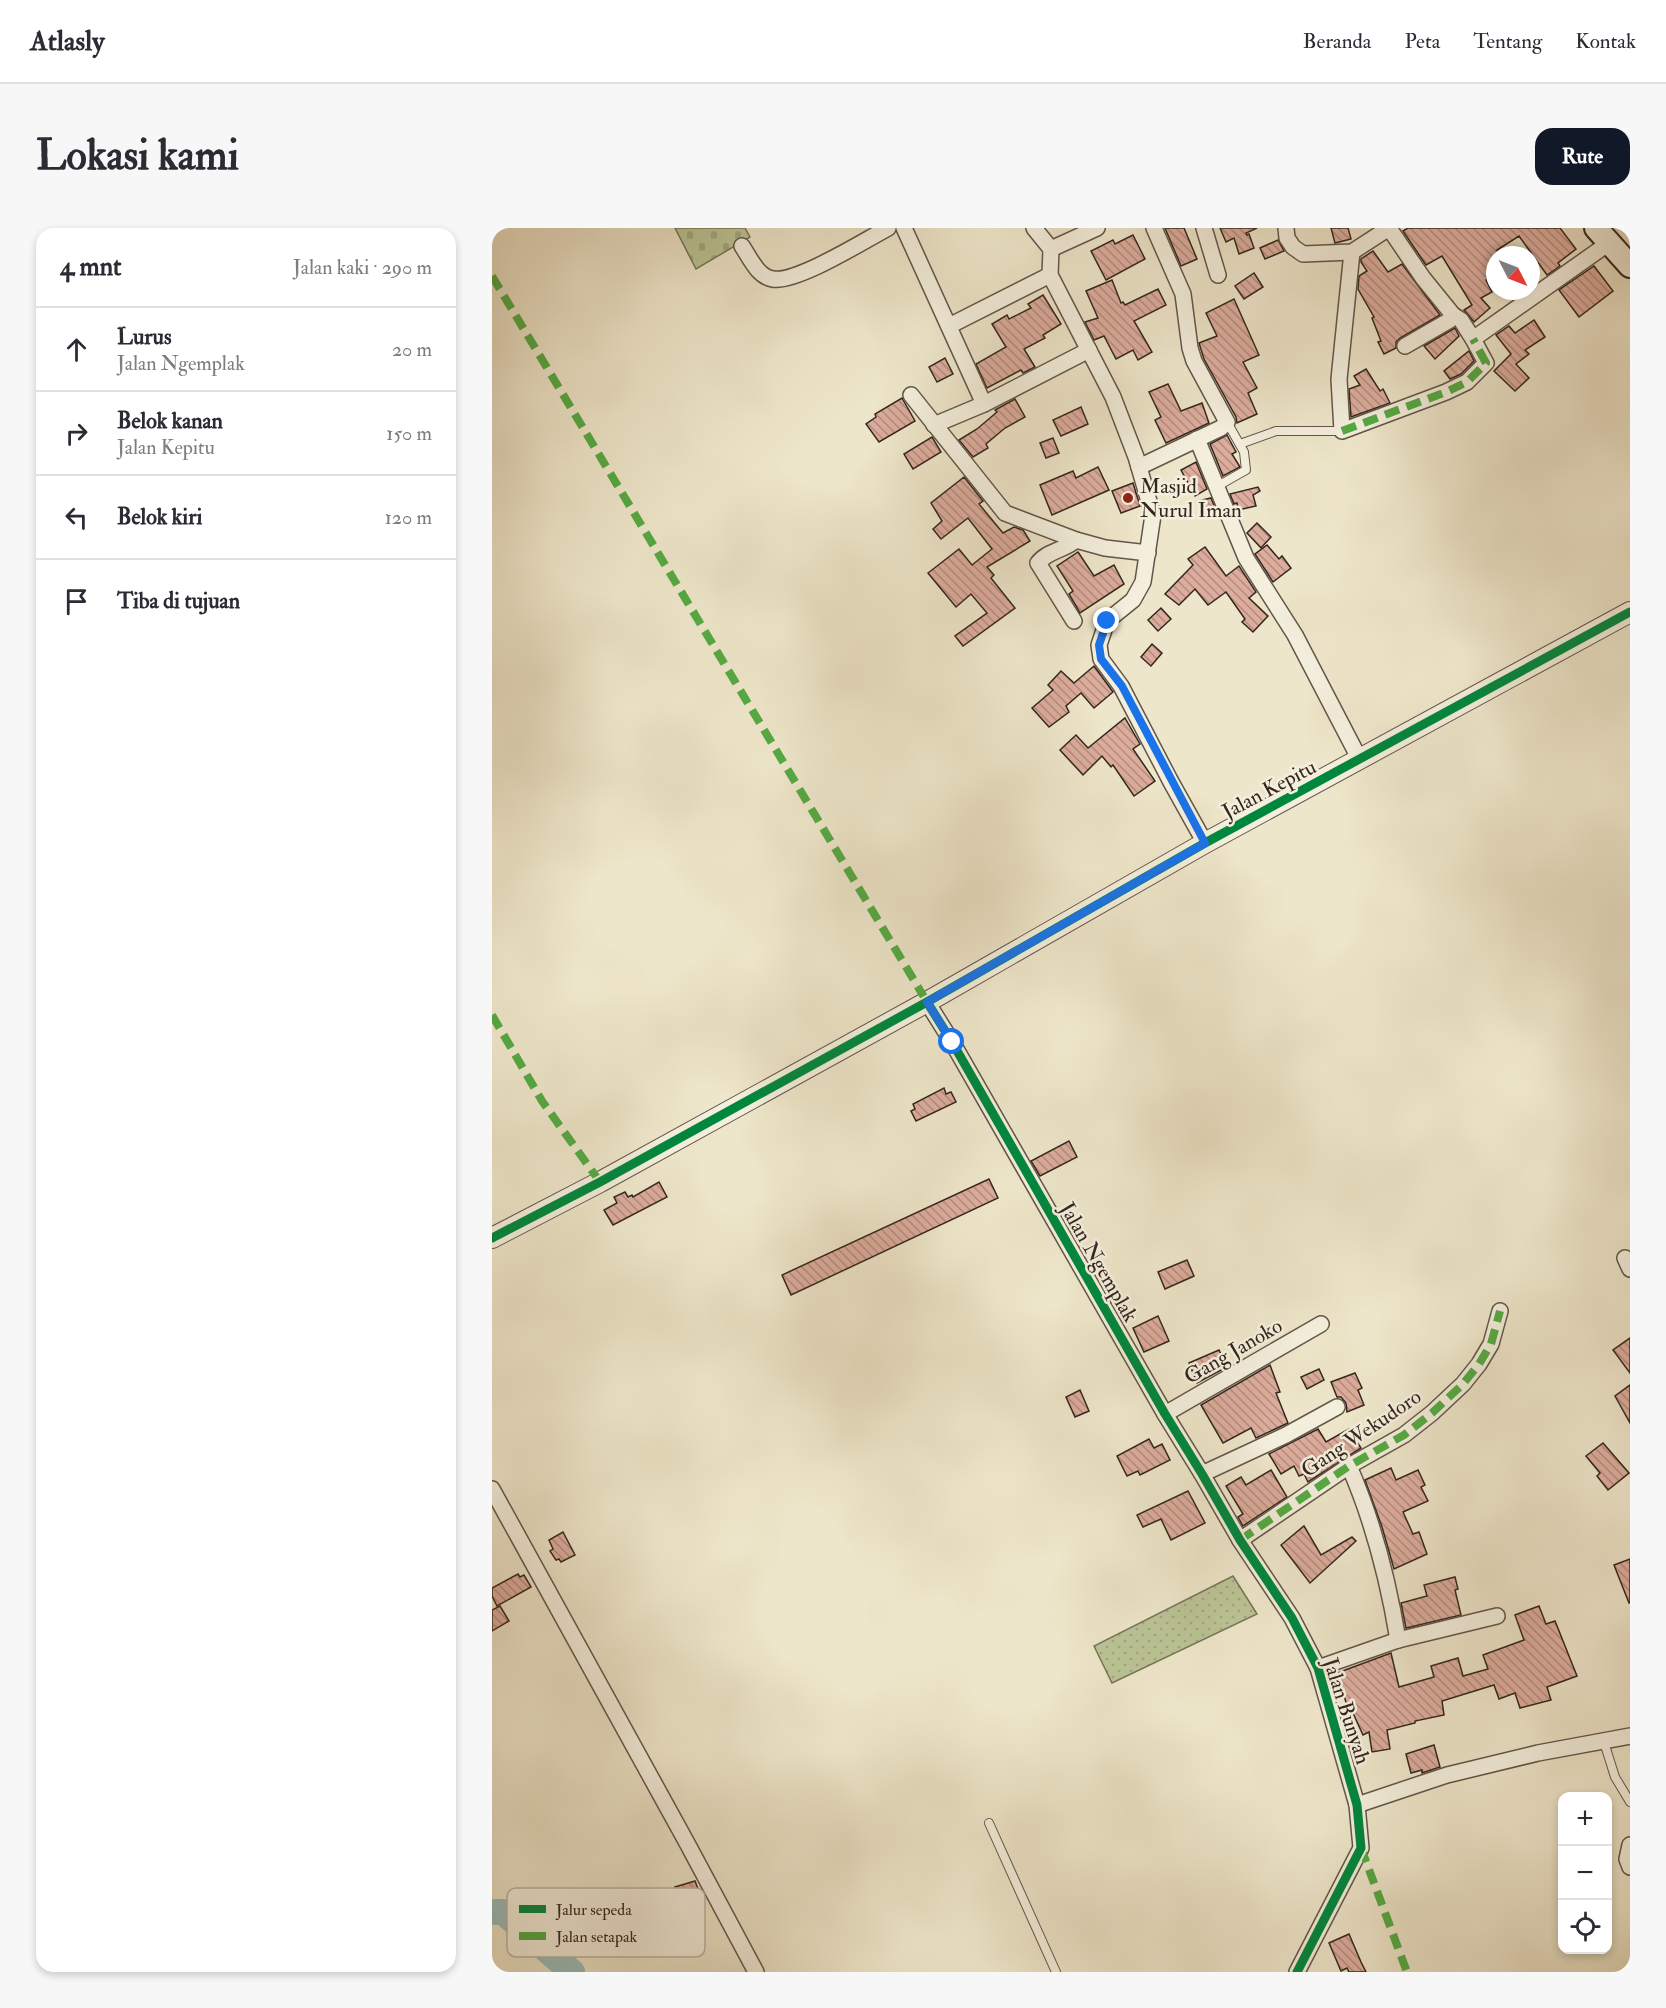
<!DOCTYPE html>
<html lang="id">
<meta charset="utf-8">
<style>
:root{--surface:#fff;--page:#f7f7f7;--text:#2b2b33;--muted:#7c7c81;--line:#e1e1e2;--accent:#111827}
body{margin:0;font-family:"IM FELL Double Pica",serif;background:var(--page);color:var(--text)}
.controls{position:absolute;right:18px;bottom:18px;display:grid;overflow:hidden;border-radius:12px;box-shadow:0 3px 9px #0003}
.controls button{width:54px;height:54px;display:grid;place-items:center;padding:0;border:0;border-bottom:2px solid var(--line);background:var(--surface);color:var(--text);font:30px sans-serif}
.compass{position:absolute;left:994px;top:18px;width:54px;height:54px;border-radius:50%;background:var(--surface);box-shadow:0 3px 9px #0003;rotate:132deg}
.stop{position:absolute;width:18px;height:18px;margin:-14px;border:4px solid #1a73e8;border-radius:50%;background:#fff}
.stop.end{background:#1a73e8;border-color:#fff;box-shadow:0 2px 6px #0008}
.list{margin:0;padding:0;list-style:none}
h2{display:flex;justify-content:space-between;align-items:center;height:78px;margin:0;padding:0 24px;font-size:26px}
h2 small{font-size:20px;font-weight:400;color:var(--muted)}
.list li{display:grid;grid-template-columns:39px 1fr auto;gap:18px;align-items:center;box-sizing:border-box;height:84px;padding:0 24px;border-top:2px solid var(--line)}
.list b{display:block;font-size:22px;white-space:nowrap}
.list p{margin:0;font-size:20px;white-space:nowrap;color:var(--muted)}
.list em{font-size:20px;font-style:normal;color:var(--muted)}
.icon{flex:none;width:33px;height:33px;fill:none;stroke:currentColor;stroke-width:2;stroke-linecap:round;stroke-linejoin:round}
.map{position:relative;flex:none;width:1138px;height:1744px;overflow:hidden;border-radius:18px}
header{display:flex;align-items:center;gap:36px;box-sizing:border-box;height:84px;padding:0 30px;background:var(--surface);border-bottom:2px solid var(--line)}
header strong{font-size:28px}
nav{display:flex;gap:33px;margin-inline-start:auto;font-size:21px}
.intro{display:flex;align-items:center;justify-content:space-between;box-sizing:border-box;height:144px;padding:0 36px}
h1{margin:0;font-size:42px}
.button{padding:15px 27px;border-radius:18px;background:var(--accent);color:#fff;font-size:21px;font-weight:700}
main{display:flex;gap:36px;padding:0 36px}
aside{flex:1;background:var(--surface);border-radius:18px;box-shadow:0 3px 9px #0003}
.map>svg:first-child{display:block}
.grass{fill:url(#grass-dots);stroke:#77755a;stroke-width:1.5}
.cemetery{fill:url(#cemetery-stones);stroke:#77755a;stroke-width:1.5}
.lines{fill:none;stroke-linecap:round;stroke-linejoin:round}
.river{stroke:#9bbebc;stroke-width:26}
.building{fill:url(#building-back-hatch);stroke:#33261f;stroke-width:1.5}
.service-casing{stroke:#62564a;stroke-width:10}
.minor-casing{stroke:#62564a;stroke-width:18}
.tertiary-casing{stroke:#62564a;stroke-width:22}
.secondary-casing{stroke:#33261f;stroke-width:26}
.service{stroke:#f4efdd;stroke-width:8}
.minor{stroke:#f4efdd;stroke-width:15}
.tertiary{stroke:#f4efdd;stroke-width:20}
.secondary{stroke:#f4efdd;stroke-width:22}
.quiet{stroke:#54aa43;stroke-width:8;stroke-dasharray:15 8;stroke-linecap:butt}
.cycleway-casing{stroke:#f4efdd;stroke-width:13}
.cycleway{stroke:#00873e;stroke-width:9}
.route{stroke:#1a73e8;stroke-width:8}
.poi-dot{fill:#8f2418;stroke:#f4efdd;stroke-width:2}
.labels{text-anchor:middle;stroke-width:5;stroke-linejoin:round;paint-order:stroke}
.poi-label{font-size:21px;fill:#33261f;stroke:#f4efdd;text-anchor:start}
.street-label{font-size:21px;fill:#33261f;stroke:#f4efdd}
.key{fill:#f4efdd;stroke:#bab3a4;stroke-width:1.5}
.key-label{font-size:16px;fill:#33261f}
</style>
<header>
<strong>Atlasly</strong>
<nav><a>Beranda</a><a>Peta</a><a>Tentang</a><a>Kontak</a></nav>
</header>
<div class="intro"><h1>Lokasi kami</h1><a class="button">Rute</a></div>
<main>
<aside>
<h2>4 mnt<small>Jalan kaki · 290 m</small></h2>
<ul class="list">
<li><svg class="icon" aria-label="ahead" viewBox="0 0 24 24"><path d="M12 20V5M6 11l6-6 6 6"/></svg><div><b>Lurus</b><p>Jalan Ngemplak</p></div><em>20 m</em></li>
<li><svg class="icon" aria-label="right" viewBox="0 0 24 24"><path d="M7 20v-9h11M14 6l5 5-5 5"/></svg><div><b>Belok kanan</b><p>Jalan Kepitu</p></div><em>150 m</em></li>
<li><svg class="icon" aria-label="left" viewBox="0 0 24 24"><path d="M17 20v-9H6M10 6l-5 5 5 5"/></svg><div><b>Belok kiri</b></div><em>120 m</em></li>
<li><svg class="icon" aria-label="arrive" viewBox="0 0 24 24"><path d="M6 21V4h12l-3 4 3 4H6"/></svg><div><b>Tiba di tujuan</b></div></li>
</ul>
</aside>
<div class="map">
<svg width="1138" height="1744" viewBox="0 0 1138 1744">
<defs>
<pattern id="grass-dots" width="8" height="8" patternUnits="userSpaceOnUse" patternTransform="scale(1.5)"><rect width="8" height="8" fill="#bbc495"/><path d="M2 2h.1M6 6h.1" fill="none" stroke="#a1a880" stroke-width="1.8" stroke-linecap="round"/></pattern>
<pattern id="cemetery-stones" width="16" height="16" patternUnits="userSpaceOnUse" patternTransform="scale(1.5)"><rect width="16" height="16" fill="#bbc495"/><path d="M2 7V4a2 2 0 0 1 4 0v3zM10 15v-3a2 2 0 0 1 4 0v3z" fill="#a1a880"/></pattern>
<pattern id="building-back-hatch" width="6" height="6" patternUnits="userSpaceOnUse" patternTransform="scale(1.5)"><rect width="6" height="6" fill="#dcac9c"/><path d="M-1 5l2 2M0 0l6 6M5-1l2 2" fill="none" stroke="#b38c7f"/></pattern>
</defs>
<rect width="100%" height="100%" fill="#eee6ca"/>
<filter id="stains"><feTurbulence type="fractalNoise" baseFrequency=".00333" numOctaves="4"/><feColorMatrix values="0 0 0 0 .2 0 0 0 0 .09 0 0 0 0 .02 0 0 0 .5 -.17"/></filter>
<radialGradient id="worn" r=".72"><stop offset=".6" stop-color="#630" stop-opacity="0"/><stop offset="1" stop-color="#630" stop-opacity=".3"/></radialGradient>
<polygon class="grass" points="741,1348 765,1386 620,1455 602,1418"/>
<polygon class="cemetery" points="183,0 253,0 258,9 204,41"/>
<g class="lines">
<polyline class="river" points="0,1684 11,1684 80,1744"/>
</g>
<g class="building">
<polygon points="673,0 692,0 705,31 689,38"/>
<polygon points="728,0 765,0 754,5 755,7 757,6 762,20 747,26 742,10 734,14"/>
<polygon points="839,0 856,0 859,11 843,15"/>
<polygon points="916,0 1068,0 1084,21 1066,35 1068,38 1055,47 1027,8 1005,22 1008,27 1003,27 1003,46 994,52 1000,64 989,70 998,80 982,94 972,82 980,77 950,28 934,37 911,3"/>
<polygon points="641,7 653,31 614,52 599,23 621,12 623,16"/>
<polygon points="786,12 792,23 773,31 768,20"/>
<polygon points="881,23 896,44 910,36 948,87 908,110 904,114 904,120 892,126 886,114 889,113 880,90 882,89 866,61 867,48 875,43 869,34 869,31"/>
<polygon points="1102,38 1121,63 1087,89 1067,62"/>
<polygon points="762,45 771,59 752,71 743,58"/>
<polygon points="620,52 629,75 631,74 633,77 666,61 674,77 642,93 660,124 646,132 641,122 624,131 612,108 602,112 593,94 606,90 594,63"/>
<polygon points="551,67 569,96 551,107 553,110 532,121 543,139 531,145 529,142 495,160 484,136 514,119 500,96 515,87 517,91 539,80 536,76"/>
<polygon points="742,71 767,127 751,134 765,160 756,165 765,186 745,195 744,189 712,131 707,115 725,108 714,85"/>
<polygon points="1042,92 1053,109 1033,122 1037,126 1024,136 1037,150 1023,163 1002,143 1019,126 1004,107 1017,98 1023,105"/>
<polygon points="963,100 967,108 943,131 932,118"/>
<polygon points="977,123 982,133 969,146 958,151 952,143"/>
<polygon points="453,130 461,146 445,154 437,139"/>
<polygon points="874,141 888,163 891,161 898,175 859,189 857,161 868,157 862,148"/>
<polygon points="676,156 689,183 710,175 717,195 674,215 663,192 669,189 657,164"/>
<polygon points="410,170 423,193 387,214 374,196 384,189 383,186"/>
<polygon points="523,171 533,189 513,200 494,216 496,220 481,229 467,212 485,201 505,184 503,182"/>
<polygon points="589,179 596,196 569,208 561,192"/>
<polygon points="735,207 744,224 740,226 748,239 731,248 718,216"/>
<polygon points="440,209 449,224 421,241 412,226"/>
<polygon points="561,210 567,225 554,230 548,215"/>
<polygon points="704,234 715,261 703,268 689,242"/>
<polygon points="606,239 617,262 560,287 548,257 581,243 584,250"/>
<polygon points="472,249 491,273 487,276 511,305 522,299 531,302 538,313 495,339 502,347 499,350 523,380 471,418 463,408 495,385 479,366 464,379 436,345 467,321 480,337 500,321 476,290 449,311 441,301 450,293 439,275"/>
<polygon points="641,255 648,278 629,285 620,263"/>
<polygon points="766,259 768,263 761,267 764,278 746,282 745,275 742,276 738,266"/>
<polygon points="719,270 725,285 714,290 706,273"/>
<polygon points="765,295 779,309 769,320 755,305"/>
<polygon points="775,317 787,331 790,328 799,340 781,354 763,326"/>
<polygon points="713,319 734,348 747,338 764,364 757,370 776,388 761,404 750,394 753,391 734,364 716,377 703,361 687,377 673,366 701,337 696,331"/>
<polygon points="586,324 602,348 622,337 632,356 588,385 577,366 581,363 565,338"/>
<polygon points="669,380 679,391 666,403 656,392"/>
<polygon points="660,416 670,425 659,438 649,429"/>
<polygon points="602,438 621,464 602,480 589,465 574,478 577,484 557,499 540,480 561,462 556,457 569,443 582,455"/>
<polygon points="633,490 648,516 641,521 663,553 642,568 621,537 619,539 610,528 591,547 568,522 584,507 596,520"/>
<polygon points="452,860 454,866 459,864 464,874 424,893 419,883 423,881 421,876"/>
<polygon points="577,913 585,929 548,948 539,933"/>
<polygon points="497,951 506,970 299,1067 290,1047"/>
<polygon points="167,954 175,969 121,997 112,982 125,975 122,969 133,964 136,969 140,967 141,969"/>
<polygon points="695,1032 702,1048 673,1061 666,1044"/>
<polygon points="666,1088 677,1113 652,1124 641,1100"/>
<polygon points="1138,1110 1138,1145 1121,1122"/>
<polygon points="727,1122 735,1139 705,1155 697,1135"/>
<polygon points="778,1137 788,1164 784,1165 796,1195 764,1210 759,1200 731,1215 709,1177"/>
<polygon points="827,1141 832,1152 815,1161 809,1149"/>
<polygon points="863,1145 870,1160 866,1162 872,1177 855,1184 854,1175 849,1169 845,1169 839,1154"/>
<polygon points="1138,1157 1138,1195 1123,1168"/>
<polygon points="588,1162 597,1183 583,1189 574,1169"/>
<polygon points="826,1201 834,1214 857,1201 869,1220 816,1254 812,1246 807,1248 802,1238 789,1246 777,1226"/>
<polygon points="657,1211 662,1220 670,1216 678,1232 648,1247 646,1243 635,1248 625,1228"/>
<polygon points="1111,1215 1137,1245 1116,1262 1105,1248 1108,1245 1094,1228"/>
<polygon points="899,1240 904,1252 926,1242 933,1257 929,1259 936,1273 911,1284 921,1306 927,1304 935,1326 902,1341 890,1299 873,1252"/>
<polygon points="779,1242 795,1269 751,1298 746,1289 751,1286 734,1258 749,1249 754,1257"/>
<polygon points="696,1263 713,1295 679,1312 669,1291 651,1299 645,1287"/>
<polygon points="812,1298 829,1327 860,1309 864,1313 818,1355 789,1317"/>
<polygon points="71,1304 83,1327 69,1334 67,1331 64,1332 58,1323 61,1321 57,1312"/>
<polygon points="1138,1331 1138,1375 1137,1375 1122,1337"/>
<polygon points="26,1346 28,1349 32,1347 39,1359 5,1378 0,1368 0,1360"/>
<polygon points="963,1349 966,1361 963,1362 969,1387 914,1400 909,1375 935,1368 932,1357"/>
<polygon points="8,1378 17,1393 0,1403 0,1382"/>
<polygon points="1047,1378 1054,1396 1063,1393 1085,1448 1055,1459 1059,1472 1028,1480 1023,1465 1007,1471 1002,1457 950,1473 952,1487 923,1493 923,1495 895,1502 898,1521 880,1524 877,1504 871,1507 860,1483 857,1484 845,1445 899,1425 907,1459 942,1449 939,1438 966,1430 971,1448 996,1441 991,1427 1032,1412 1023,1387"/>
<polygon points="942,1517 948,1539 930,1545 930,1542 919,1545 914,1526"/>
<polygon points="203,1653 209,1669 195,1677 183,1659"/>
<polygon points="857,1706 869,1734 874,1744 857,1744 855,1740 849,1743 837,1715"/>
</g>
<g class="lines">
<g class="service-casing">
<g id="service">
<polyline points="748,216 784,203 850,203"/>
<polyline points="724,259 754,242 752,224 735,194"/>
<polyline points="1112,1514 1123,1549 1138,1574"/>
<polyline points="497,1595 564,1744"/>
</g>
</g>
<g class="minor-casing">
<g id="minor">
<polyline points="412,0 492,176"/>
<polyline points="542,0 559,21 558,47 621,169 644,229 661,287 651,354 641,372 615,393 607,417 609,431 629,458 679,554 713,615"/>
<polyline points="712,0 726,47"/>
<polyline points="794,0 795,10 801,19 811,26 860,24 897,0"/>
<polyline points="897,0 931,50 961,87 958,92 913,118"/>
<path d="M250,18C258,30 266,49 281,51C305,55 373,12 396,0"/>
<polyline points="559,21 605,0"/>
<polyline points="860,24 847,151 850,203 954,164 975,154 994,135 981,111"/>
<polyline points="961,87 969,92 981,111 1117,15"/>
<polyline points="457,98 558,47"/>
<polyline points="419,167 513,285 584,312 613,320 656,325"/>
<polyline points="442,197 492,176 597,122"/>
<polyline points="705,211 754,330 803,407 868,532"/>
<polyline points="647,239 729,200 735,194 702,133 698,120 691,66 662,0"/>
<path d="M582,393L546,335C555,323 573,322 584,312"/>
<polyline points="435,774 460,814 673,1186 710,1246 748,1312 800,1390 826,1440 865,1577 869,1620 805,1744"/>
<polyline points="1133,1030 1138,1041"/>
<polyline points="673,1186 829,1096"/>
<path d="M857,1238C882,1295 896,1351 906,1412"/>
<polyline points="710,1246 794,1207 845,1179"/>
<polyline points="0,1261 195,1615 264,1744"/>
<polyline points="748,1312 857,1238 912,1207 940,1185 971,1156 987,1136 999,1116 1008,1083"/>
<polyline points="826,1440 906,1412 1005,1388"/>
<polyline points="865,1577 955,1547 1046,1525 1138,1508"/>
<polyline points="1138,1617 1135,1631 1138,1639"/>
</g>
</g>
<g class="tertiary-casing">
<polyline id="tertiary" points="0,1010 108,954 435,774 713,615 1138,384"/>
</g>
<g class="secondary-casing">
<polyline id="secondary" points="1104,0 1138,38"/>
</g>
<use href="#service" class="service"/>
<use href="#minor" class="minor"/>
<use href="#tertiary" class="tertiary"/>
<use href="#secondary" class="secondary"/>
<g class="quiet">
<polyline points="0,48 435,774"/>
<polyline points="850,203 954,164 975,154 994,135 981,111"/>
<polyline points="0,787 50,873 108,954"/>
<polyline points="748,1312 857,1238 912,1207 940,1185 971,1156 987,1136 999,1116 1008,1083"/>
<polyline points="869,1620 915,1744"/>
</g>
<g class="cycleway-casing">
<g id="cycleway">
<polyline points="435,774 460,814 673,1186 710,1246 748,1312 800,1390 826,1440 865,1577 869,1620 805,1744"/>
<polyline points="0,1010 108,954 435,774 713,615 1138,384"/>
</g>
</g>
<use href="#cycleway" class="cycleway"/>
</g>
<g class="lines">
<polyline class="route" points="460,814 435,774 713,615 630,458 609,431 607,417 615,393"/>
</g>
<circle class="poi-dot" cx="636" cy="270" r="6"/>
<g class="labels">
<g class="poi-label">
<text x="648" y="265">Masjid<tspan x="648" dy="24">Nurul Iman</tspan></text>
</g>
<g class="street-label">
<text transform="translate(777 561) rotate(-28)" y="7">Jalan Kepitu</text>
<text transform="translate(607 1034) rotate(60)" y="7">Jalan Ngemplak</text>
<text transform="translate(741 1123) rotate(-30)" y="7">Gang Janoko</text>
<text transform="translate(869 1205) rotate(-34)" y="7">Gang Wekudoro</text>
<text transform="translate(855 1483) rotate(72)" y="7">Jalan Bunyah</text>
</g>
</g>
<rect x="15" y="1660" width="198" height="69" rx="9" class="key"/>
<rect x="27" y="1677" width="27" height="8" fill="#00873e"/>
<rect x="27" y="1704" width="27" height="8" fill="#54aa43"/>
<g class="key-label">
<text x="64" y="1687">Jalur sepeda</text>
<text x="64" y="1714">Jalan setapak</text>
</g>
<rect width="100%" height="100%" filter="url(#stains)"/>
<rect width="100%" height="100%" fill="url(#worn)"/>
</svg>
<div class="controls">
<button>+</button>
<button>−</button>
<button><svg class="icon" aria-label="locate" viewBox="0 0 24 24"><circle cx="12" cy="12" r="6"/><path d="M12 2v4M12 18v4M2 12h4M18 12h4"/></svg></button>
</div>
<svg class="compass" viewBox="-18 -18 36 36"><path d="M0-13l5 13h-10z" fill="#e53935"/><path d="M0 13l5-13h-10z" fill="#7c7c81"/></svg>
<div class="stop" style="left:460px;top:814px"></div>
<div class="stop end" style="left:615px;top:393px"></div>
</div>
</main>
